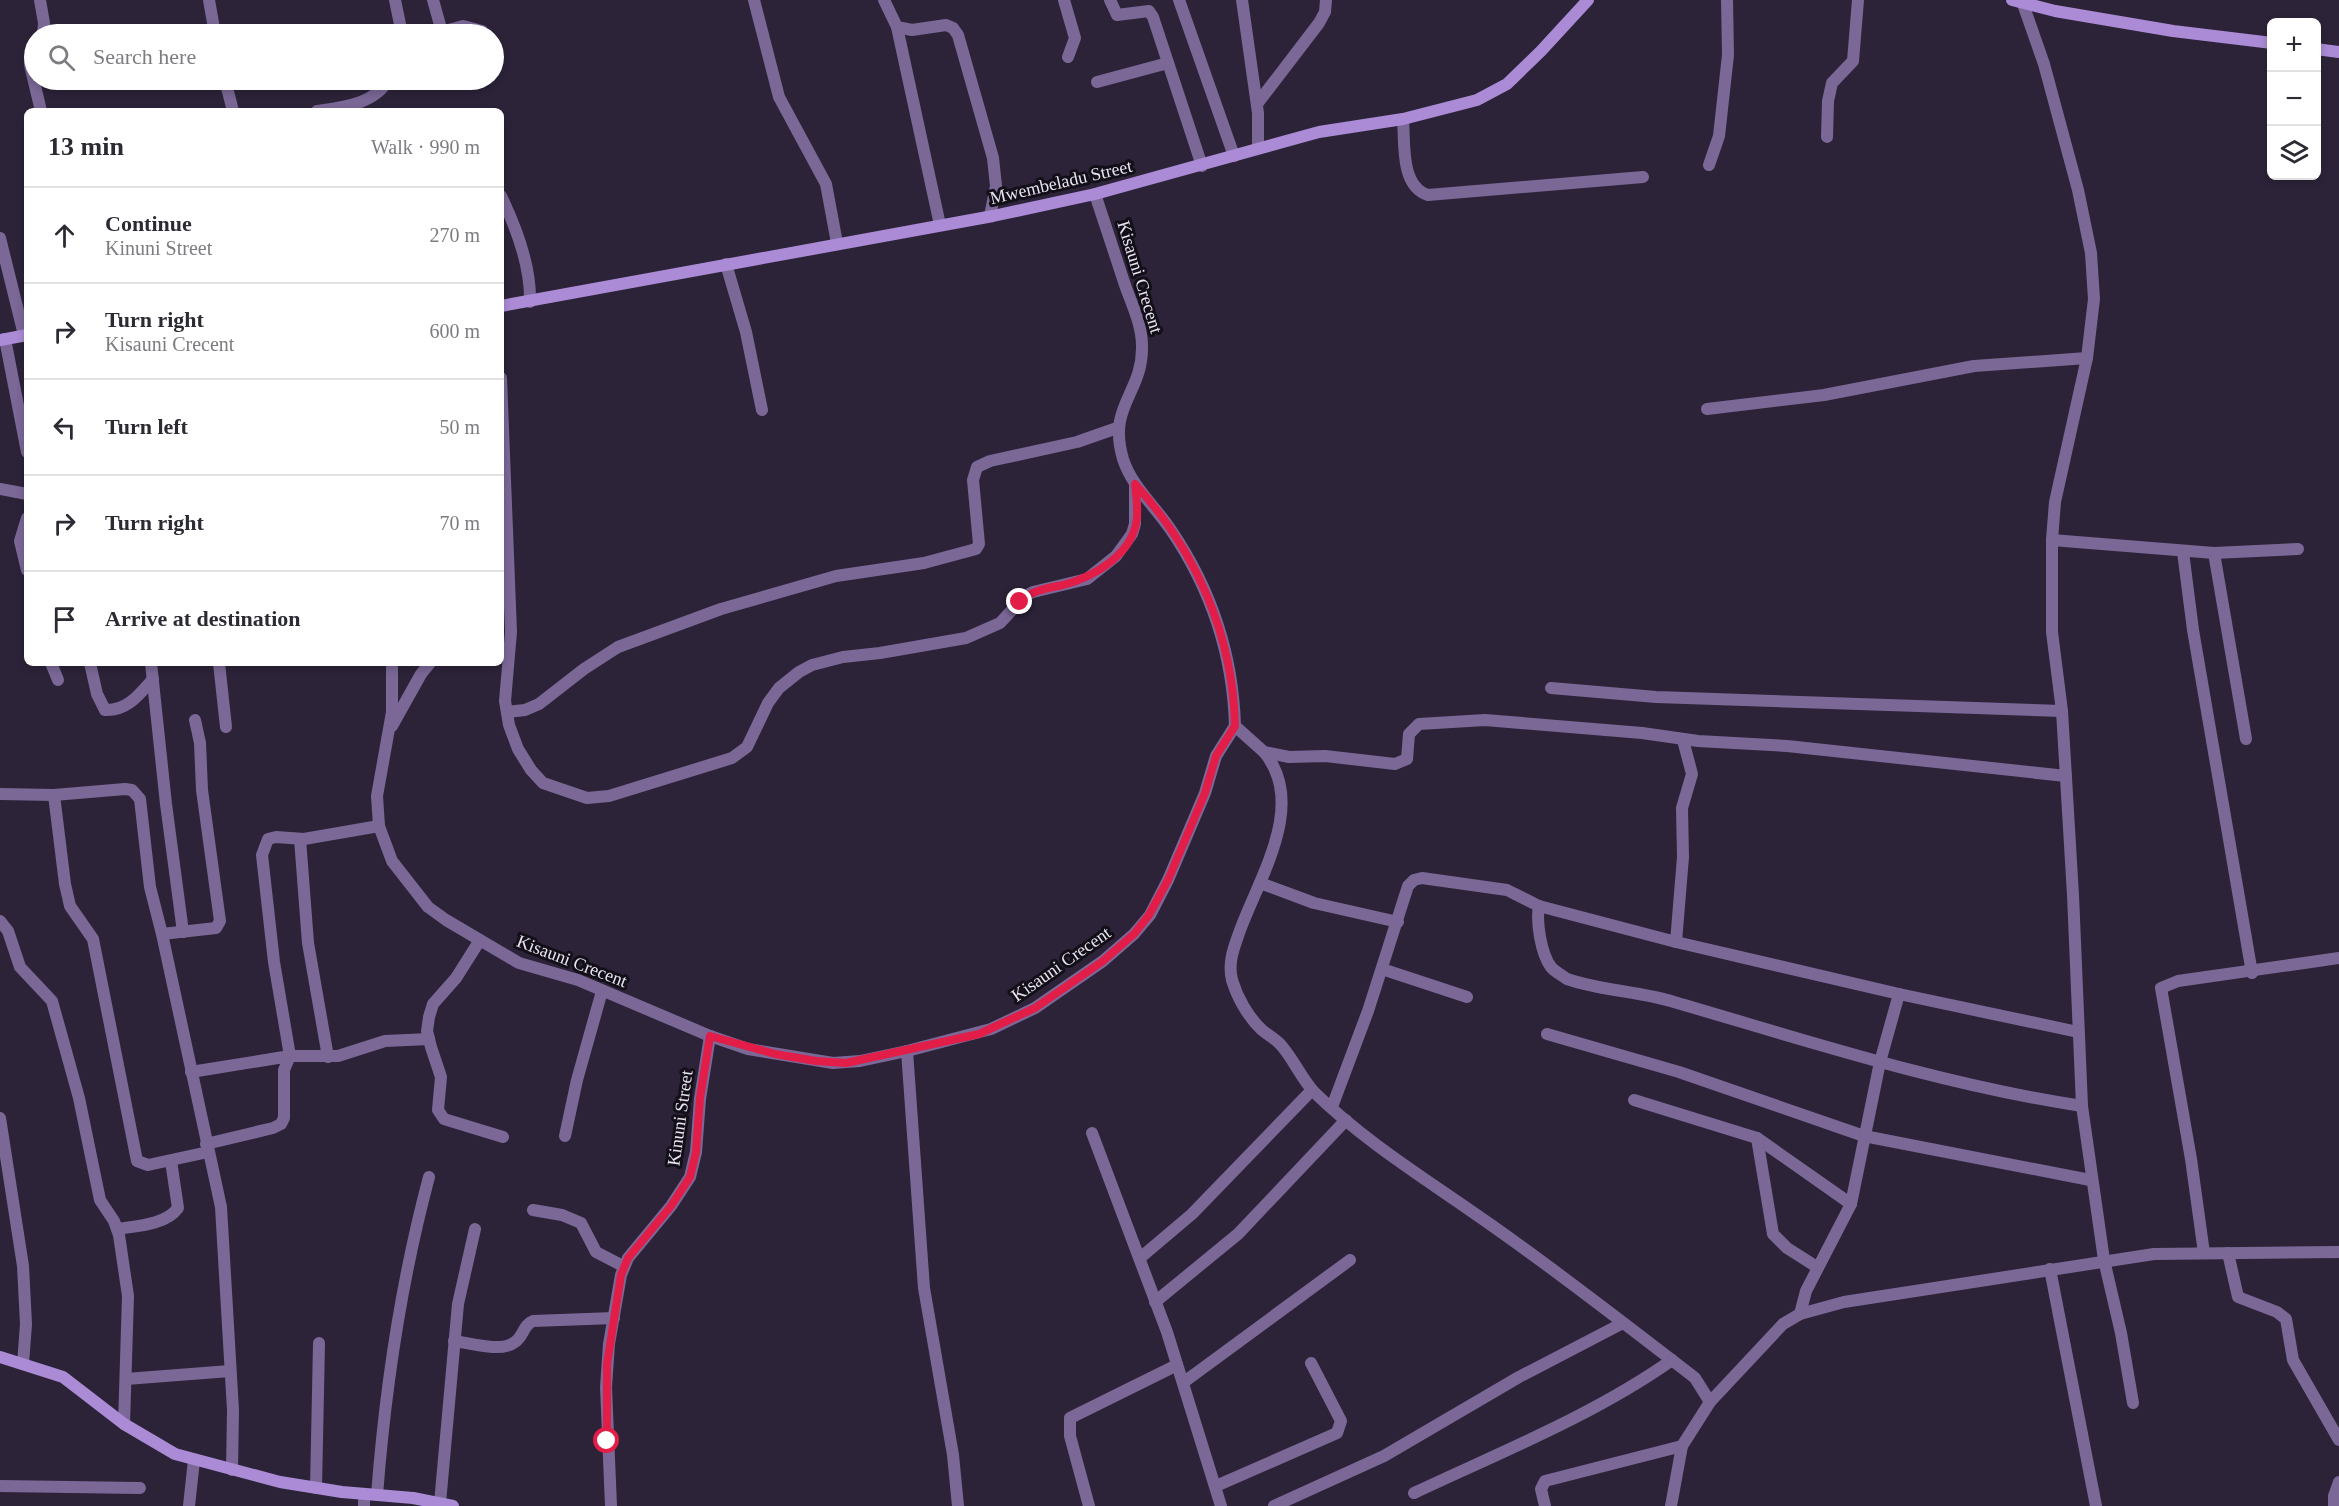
<!DOCTYPE html>
<meta charset="utf-8">
<style>
:root{--surface:#fff;--page:#f7f7f7;--text:#2b2b33;--muted:#7c7c81;--line:#e1e1e2}
body{margin:0;font-family:"Times New Roman",serif;background:var(--page);color:var(--text)}
.controls{position:absolute;right:18px;top:18px;display:grid;overflow:hidden;border-radius:9px;box-shadow:0 3px 9px #0003}
.controls button{width:54px;height:54px;display:grid;place-items:center;padding:0;border:0;border-bottom:2px solid var(--line);background:var(--surface);color:var(--text);font:30px sans-serif}
.stop{position:absolute;width:18px;height:18px;margin:-14px;border:4px solid #e11d48;border-radius:50%;background:#fff}
.stop.end{background:#e11d48;border-color:#fff;box-shadow:0 2px 6px #0008}
.list{margin:0;padding:0;list-style:none}
h2{display:flex;justify-content:space-between;align-items:center;height:78px;margin:0;padding:0 24px;font-size:26px}
h2 small{font-size:20px;font-weight:400;color:var(--muted)}
.list li{display:grid;grid-template-columns:39px 1fr auto;gap:18px;align-items:center;box-sizing:border-box;height:96px;padding:0 24px;border-top:2px solid var(--line)}
.list b{display:block;font-size:22px;white-space:nowrap}
.list p{margin:0;font-size:20px;white-space:nowrap;color:var(--muted)}
.list em{font-size:20px;font-style:normal;color:var(--muted)}
.icon{flex:none;width:33px;height:33px;fill:none;stroke:currentColor;stroke-width:2;stroke-linecap:round;stroke-linejoin:round}
.map{position:relative;flex:none;width:2339px;height:1506px;overflow:hidden}
.search{position:absolute;background:var(--surface);box-shadow:0 3px 9px #0003;left:24px;top:24px;width:480px;height:66px;display:flex;align-items:center;gap:15px;box-sizing:border-box;padding:0 21px;border-radius:33px;color:var(--muted);font-size:22px}
.panel{position:absolute;background:var(--surface);box-shadow:0 3px 9px #0003;left:24px;top:108px;width:480px;height:558px;border-radius:9px}
.map>svg:first-child{display:block}
.lines{fill:none;stroke-linecap:round;stroke-linejoin:round}
.street{stroke:#7b6897;stroke-width:12}
.secondary{stroke:#ab8bd6;stroke-width:12}
.route{stroke:#e11d48;stroke-width:8}
.labels{text-anchor:middle;stroke-width:6;stroke-linejoin:round;paint-order:stroke}
.street-label{font-size:18px;fill:#e9e3f2;stroke:#130f18}
</style>
<div class="map">
<svg width="2339" height="1506" viewBox="0 0 2339 1506">
<rect width="100%" height="100%" fill="#2c2339"/>
<g class="lines">
<g class="street">
<polyline points="40,0 44,23 43,34"/>
<polyline points="209,0 215,34"/>
<polyline points="395,0 402,34"/>
<polyline points="433,0 442,32"/>
<polyline points="754,0 779,97 826,184 837,243"/>
<polyline points="884,0 897,27 912,30 946,25 953,28 958,35 993,158 996,186 990,216"/>
<polyline points="1064,0 1075,38 1068,57"/>
<polyline points="1110,0 1117,15 1149,11 1153,17 1202,166"/>
<polyline points="1179,0 1234,156"/>
<polyline points="1242,0 1258,113 1258,148"/>
<polyline points="2023,4 2044,64 2078,190 2091,253 2094,299 2087,358 2055,502 2052,540 2052,632 2062,711 2073,895 2082,1106 2104,1260 2121,1333 2133,1403"/>
<polyline points="897,27 940,225"/>
<polyline points="434,34 463,26 482,31"/>
<polyline points="34,47 30,58 30,65 41,111"/>
<polyline points="225,80 233,111"/>
<polyline points="1097,82 1168,63"/>
<polyline points="1257,104 1319,23 1325,12 1326,0"/>
<path d="M317,111C343,107 375,104 388,80"/>
<path d="M1403,119C1405,143 1400,186 1428,195L1643,177"/>
<polyline points="1827,137 1828,101 1832,83 1853,61 1858,0"/>
<polyline points="1709,165 1719,136 1728,55 1727,0"/>
<path d="M501,196C516,227 531,267 530,302"/>
<polyline points="0,238 24,335"/>
<polyline points="726,264 746,332 762,410"/>
<polyline points="5,339 27,452"/>
<polyline points="501,378 511,632 505,701 509,725 518,749 531,770 543,783 587,798 609,796 732,758 747,747 768,703 779,688 799,672 812,665 843,657 880,653 966,638 1000,623 1025,596 1033,592 1087,579 1116,556 1132,534 1135,524 1135,484"/>
<polyline points="1707,409 1824,395 1974,366 2087,358"/>
<polyline points="0,489 27,494"/>
<polyline points="27,518 20,541 27,570"/>
<polyline points="2052,540 2214,553 2298,549"/>
<polyline points="2183,552 2193,630 2252,973"/>
<polyline points="2214,553 2246,739"/>
<polyline points="51,663 58,680"/>
<path d="M90,663L97,694L105,710C127,711 139,695 153,679"/>
<polyline points="151,663 166,804 183,932"/>
<polyline points="219,663 226,727"/>
<path d="M392,663V712L377,796L379,826L392,861L428,907L446,920L519,963L578,980L710,1036L748,1049L833,1063L860,1061L907,1051L991,1029L1035,1008L1103,961L1134,934L1150,915L1168,880L1205,793L1216,756L1235,726C1233,654 1211,589 1171,530C1155,506 1132,487 1123,459C1107,405 1143,394 1142,346C1142,325 1132,305 1125,285C1115,255 1105,225 1095,194"/>
<polyline points="1551,688 1656,697 2062,711"/>
<polyline points="507,712 525,710 539,704 584,669 618,647 721,609 836,576 924,563 976,549 979,544 973,480 977,467 990,461 1077,442 1117,428"/>
<polyline points="392,726 421,674 430,663"/>
<polyline points="1235,726 1264,752 1289,757 1325,756 1395,764 1407,759 1409,734 1419,724 1485,720 1642,733 1698,741 1787,746 2066,776"/>
<path d="M1264,752C1309,806 1256,882 1238,936C1233,950 1228,964 1232,980C1237,997 1248,1017 1262,1030C1268,1035 1274,1038 1280,1044C1293,1058 1301,1078 1314,1092C1365,1142 1426,1179 1484,1220C1556,1270 1625,1324 1695,1378L1710,1402"/>
<polyline points="0,794 54,795 125,789 132,790 140,799 150,887 162,934 221,1207 233,1410 232,1470"/>
<polyline points="54,795 65,884 70,906 93,939 137,1161 148,1165 208,1152"/>
<polyline points="300,839 308,943 328,1057"/>
<polyline points="1260,883 1314,903 1398,922"/>
<path d="M1539,906C1536,922 1541,954 1551,967C1555,972 1562,975 1567,979C1601,991 1639,991 1674,1002C1808,1041 1943,1085 2082,1106"/>
<polyline points="0,921 8,931 20,967 52,1001 79,1098 100,1200 114,1221 119,1235 128,1296 124,1424"/>
<polyline points="162,934 216,928 220,921 202,790 200,743 195,720"/>
<polyline points="480,940 456,978 433,1004 429,1017 427,1031 431,1047 441,1077 438,1110 444,1119 503,1137"/>
<polyline points="1676,942 1683,857 1682,808 1692,774 1683,740"/>
<polyline points="1382,969 1467,997"/>
<polyline points="1547,1034 1679,1072 1864,1136 2090,1180"/>
<polyline points="907,1051 924,1288 953,1455 958,1506"/>
<polyline points="191,1072 290,1056 338,1056 385,1041 429,1039"/>
<polyline points="1634,1100 1757,1138 1851,1204"/>
<polyline points="1332,1107 1368,1011 1408,886 1414,880 1422,878 1507,890 1539,906 1676,942 1899,994 2078,1032"/>
<polyline points="0,1118 23,1266 26,1324 23,1364"/>
<polyline points="1092,1133 1167,1332 1221,1506"/>
<polyline points="565,1136 577,1080 602,991"/>
<polyline points="1757,1138 1773,1234 1787,1248 1817,1267"/>
<polyline points="206,1144 273,1128 281,1124 284,1118 284,1070 290,1056 274,962 262,855 268,839 276,837 304,839 379,826"/>
<polyline points="533,1210 562,1215 581,1223 596,1252 623,1266"/>
<path d="M117,1229C136,1226 166,1225 178,1208L171,1161"/>
<polyline points="2204,1253 2191,1159 2161,988 2178,981 2339,958"/>
<polyline points="2228,1253 2238,1297 2277,1312 2286,1319 2293,1360 2339,1440"/>
<polyline points="1140,1258 1192,1214 1312,1090"/>
<polyline points="2050,1269 2096,1506"/>
<polyline points="1155,1302 1238,1234 1346,1120"/>
<polyline points="1800,1314 1806,1291 1851,1204 1880,1062 1899,994"/>
<path d="M454,1341C470,1343 501,1353 515,1342C524,1336 523,1325 533,1321L614,1318"/>
<polyline points="126,1379 230,1371"/>
<polyline points="1184,1382 1350,1260"/>
<polyline points="0,1486 140,1488"/>
<polyline points="1216,1486 1337,1433 1341,1421 1311,1363"/>
<polyline points="316,1488 319,1343"/>
<path d="M1414,1493C1501,1452 1594,1415 1672,1360"/>
<polyline points="364,1494 364,1506"/>
<path d="M377,1495C385,1391 402,1278 429,1177"/>
<polyline points="440,1503 458,1304 475,1229"/>
<polyline points="189,1506 194,1460"/>
<polyline points="611,1506 606,1387 609,1344 621,1275 628,1258 671,1206 690,1177 696,1152 700,1099 710,1036"/>
<polyline points="1089,1506 1070,1436 1070,1418 1177,1365"/>
<polyline points="1274,1506 1384,1456 1519,1377 1621,1324"/>
<polyline points="1545,1506 1541,1489 1545,1481 1682,1446"/>
<polyline points="1671,1506 1682,1446 1710,1402 1783,1324 1800,1314 1844,1302 2154,1254 2339,1252"/>
<polyline points="2334,1506 2334,1496 2339,1482"/>
</g>
<g class="secondary">
<polyline points="2012,0 2055,11 2173,31 2272,43"/>
<polyline points="2316,49 2339,52"/>
<polyline points="501,306 993,216 1095,194 1319,132 1403,119 1477,100 1507,84 1541,51 1588,0"/>
<polyline points="0,340 27,335"/>
<polyline points="0,1357 63,1377 124,1424 175,1454 280,1482 342,1492 413,1498 453,1506"/>
</g>
</g>
<g class="lines">
<path class="route" d="M607,1441V1364L621,1275L628,1258L671,1206L690,1177L696,1152L700,1098L710,1036L775,1054L816,1061L846,1063L979,1034L1035,1008L1103,961L1134,934L1149,915L1168,880L1205,793L1216,756L1235,726C1233,635 1196,551 1135,484C1136,495 1138,506 1137,517C1134,554 1094,577 1063,585C1048,588 1031,590 1020,602"/>
</g>
<g class="labels">
<g class="street-label">
<text transform="translate(1061 182) rotate(-13)" y="6">Mwembeladu Street</text>
<text transform="translate(1140 277) rotate(73)" y="6">Kisauni Crecent</text>
<text transform="translate(572 961) rotate(21)" y="6">Kisauni Crecent</text>
<text transform="translate(1061 964) rotate(-35)" y="6">Kisauni Crecent</text>
<text transform="translate(680 1118) rotate(-82)" y="6">Kinuni Street</text>
</g>
</g>
</svg>
<div class="controls">
<button>+</button>
<button>−</button>
<button><svg class="icon" aria-label="layers" viewBox="0 0 24 24"><path d="M12 4l9 5-9 5-9-5zM3 14l9 5 9-5"/></svg></button>
</div>
<div class="stop" style="left:607px;top:1441px"></div>
<div class="stop end" style="left:1020px;top:602px"></div>
<div class="search"><svg class="icon" aria-label="search" viewBox="0 0 24 24"><circle cx="10" cy="10" r="6"/><path d="M15 15l6 6"/></svg>Search here</div>
<section class="panel">
<h2>13 min<small>Walk · 990 m</small></h2>
<ul class="list">
<li><svg class="icon" aria-label="ahead" viewBox="0 0 24 24"><path d="M12 20V5M6 11l6-6 6 6"/></svg><div><b>Continue</b><p>Kinuni Street</p></div><em>270 m</em></li>
<li><svg class="icon" aria-label="right" viewBox="0 0 24 24"><path d="M7 20v-9h11M14 6l5 5-5 5"/></svg><div><b>Turn right</b><p>Kisauni Crecent</p></div><em>600 m</em></li>
<li><svg class="icon" aria-label="left" viewBox="0 0 24 24"><path d="M17 20v-9H6M10 6l-5 5 5 5"/></svg><div><b>Turn left</b></div><em>50 m</em></li>
<li><svg class="icon" aria-label="right" viewBox="0 0 24 24"><path d="M7 20v-9h11M14 6l5 5-5 5"/></svg><div><b>Turn right</b></div><em>70 m</em></li>
<li><svg class="icon" aria-label="arrive" viewBox="0 0 24 24"><path d="M6 21V4h12l-3 4 3 4H6"/></svg><div><b>Arrive at destination</b></div></li>
</ul>
</section>
</div>
